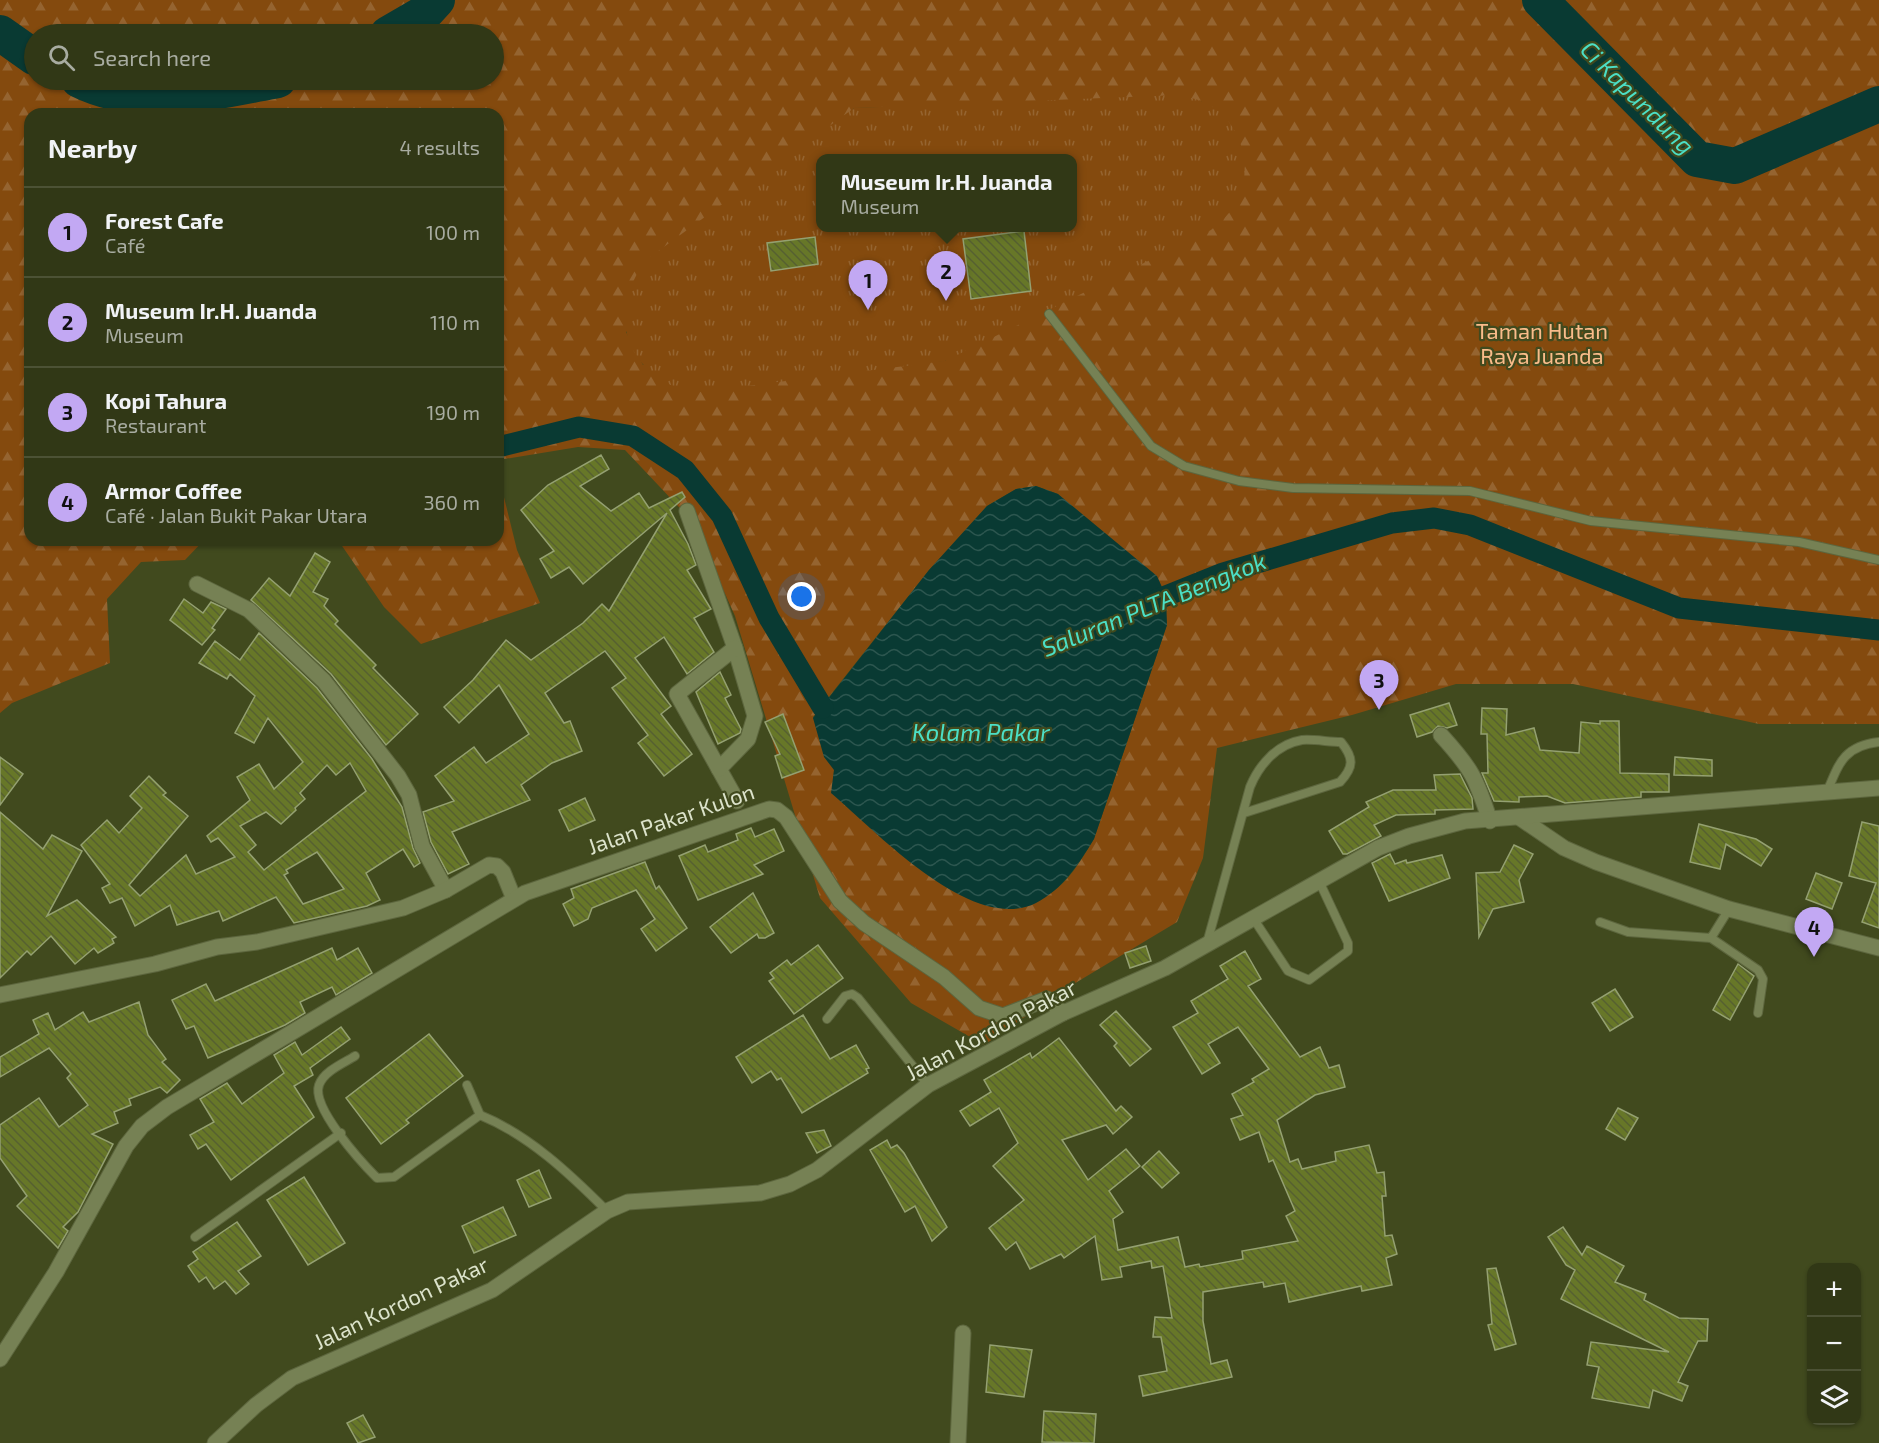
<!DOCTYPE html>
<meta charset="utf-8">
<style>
:root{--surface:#313816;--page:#393f1f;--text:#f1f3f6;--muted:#a8aca1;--line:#4c5235;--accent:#c2a8f3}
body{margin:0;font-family:"Exo 2",sans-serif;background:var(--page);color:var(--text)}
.controls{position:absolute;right:18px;bottom:18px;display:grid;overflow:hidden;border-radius:12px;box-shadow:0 2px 4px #0004}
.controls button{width:54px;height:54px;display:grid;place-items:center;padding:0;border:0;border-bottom:2px solid var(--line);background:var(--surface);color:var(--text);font:30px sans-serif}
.you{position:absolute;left:802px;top:597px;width:21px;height:21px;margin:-15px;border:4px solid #fff;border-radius:50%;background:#1a73e8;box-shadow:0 0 0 9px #1a73e833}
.badge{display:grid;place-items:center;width:39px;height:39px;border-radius:50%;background:var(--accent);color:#111;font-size:20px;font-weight:700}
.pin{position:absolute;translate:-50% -50px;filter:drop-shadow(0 2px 3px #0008)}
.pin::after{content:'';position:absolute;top:32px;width:21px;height:18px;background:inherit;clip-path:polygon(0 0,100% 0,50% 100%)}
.popup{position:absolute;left:816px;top:154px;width:261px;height:78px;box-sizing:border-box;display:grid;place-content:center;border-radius:12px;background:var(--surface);filter:drop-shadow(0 2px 4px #0005);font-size:20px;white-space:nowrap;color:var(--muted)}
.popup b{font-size:22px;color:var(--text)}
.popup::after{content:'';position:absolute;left:50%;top:100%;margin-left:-12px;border:12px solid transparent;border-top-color:var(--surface)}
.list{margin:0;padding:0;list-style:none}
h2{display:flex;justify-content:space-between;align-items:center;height:78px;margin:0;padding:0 24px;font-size:26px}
h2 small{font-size:20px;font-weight:400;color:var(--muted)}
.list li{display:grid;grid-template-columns:39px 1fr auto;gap:18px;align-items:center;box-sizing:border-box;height:90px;padding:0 24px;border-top:2px solid var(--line)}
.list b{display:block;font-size:22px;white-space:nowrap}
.list p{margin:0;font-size:20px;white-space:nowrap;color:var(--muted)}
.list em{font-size:20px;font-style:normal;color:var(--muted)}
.icon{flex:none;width:33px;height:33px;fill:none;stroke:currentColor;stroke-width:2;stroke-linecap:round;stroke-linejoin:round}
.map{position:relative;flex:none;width:1879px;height:1443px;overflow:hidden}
.search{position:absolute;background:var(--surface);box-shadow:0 2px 4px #0004;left:24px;top:24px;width:480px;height:66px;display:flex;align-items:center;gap:15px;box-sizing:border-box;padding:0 21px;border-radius:33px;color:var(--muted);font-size:22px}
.panel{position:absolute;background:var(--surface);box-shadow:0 2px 4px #0004;left:24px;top:108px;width:480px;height:438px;border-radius:18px}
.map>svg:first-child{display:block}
.forest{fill:url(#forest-firs);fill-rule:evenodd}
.park{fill:url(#park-tufts);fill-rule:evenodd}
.water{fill:url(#water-waves)}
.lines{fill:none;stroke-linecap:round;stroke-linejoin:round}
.canal{stroke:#093a33;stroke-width:21}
.river{stroke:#093a33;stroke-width:36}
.building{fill:url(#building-back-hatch);stroke:#94a071;stroke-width:1.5;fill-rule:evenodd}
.service-casing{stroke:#5d663e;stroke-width:10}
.minor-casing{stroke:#5d663e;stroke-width:17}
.service{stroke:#768154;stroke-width:8}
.minor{stroke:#768154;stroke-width:15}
.labels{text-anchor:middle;stroke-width:4.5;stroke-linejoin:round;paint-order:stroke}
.park-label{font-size:22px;fill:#fabc8a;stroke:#414a1e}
.street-label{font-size:22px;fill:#dce3cb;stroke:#414a1e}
.water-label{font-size:24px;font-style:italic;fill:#4bdfc6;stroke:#414a1e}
</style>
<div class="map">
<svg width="1879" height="1443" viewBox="0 0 1879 1443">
<defs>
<pattern id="forest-firs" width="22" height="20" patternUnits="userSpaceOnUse" patternTransform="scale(1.5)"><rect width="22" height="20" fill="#844a0e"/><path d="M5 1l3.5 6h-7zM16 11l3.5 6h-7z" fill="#956430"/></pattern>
<pattern id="park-tufts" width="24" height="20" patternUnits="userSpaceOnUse" patternTransform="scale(1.5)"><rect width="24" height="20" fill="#844a0e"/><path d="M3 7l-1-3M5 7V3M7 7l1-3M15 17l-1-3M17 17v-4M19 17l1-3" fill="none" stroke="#956430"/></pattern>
<pattern id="water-waves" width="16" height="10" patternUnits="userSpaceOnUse" patternTransform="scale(1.5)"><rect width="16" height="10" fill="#093a33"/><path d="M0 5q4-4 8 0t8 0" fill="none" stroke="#2c564f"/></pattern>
<pattern id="building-back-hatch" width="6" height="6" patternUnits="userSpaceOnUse" patternTransform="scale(1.5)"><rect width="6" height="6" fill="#677728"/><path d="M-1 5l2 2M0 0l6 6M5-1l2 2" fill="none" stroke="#566031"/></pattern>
</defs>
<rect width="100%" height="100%" fill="#414a1e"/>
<g class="forest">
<path d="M0,0H1879V724H1759L1573,684H1456L1352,715L1217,748L1203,858L1177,922L1067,988L984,1045L911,1003L820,898L735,616L693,522L625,450L578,447L498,460V114H30V540H204L185,560L141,562L107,599L110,663L12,703L0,713ZM34,34H494V80H34ZM1202,101L945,361L643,365L626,332L854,108ZM1036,486L1058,494L1167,625L1094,839C1068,882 1057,899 1006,909L832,793L834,770L813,717L929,570L987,506L1016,489Z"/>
<polygon points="498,473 517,550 540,603 421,644 384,607 338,540 498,540"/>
</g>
<path class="park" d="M1178,95C1185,97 1194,98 1201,101C1240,116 1256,167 1236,203C1230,214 1220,222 1211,230L945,361L691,393C626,374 605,315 646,260L854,108ZM820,158H1072V228H820Z"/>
<path class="water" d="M1036,486L1058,494L1157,576L1166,596L1167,625L1094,839C1078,865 1063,889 1036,903C972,935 876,831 831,793L834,770L824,757L813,718L929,570L987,506L1016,489Z"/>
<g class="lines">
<g class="canal">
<polyline points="209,93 210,114"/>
<polyline points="498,447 579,427 633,436 685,470 722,516 769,618 823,708"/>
<polyline points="1141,606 1223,573 1392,523 1434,518 1470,525 1679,608 1879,630"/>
</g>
<g class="river">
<polyline points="1540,0 1697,159 1735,166 1879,104"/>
<polyline points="0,33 34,57"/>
<polyline points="388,34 426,12 437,0"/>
<path d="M79,80C141,111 213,92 278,80"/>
</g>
</g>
<g class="building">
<polygon points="1024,231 1031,291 971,299 963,239"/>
<polygon points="815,237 818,264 771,271 767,243"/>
<polygon points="601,455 609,469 580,486 611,511 639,493 649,508 682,492 685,497 670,510 688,544 696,565 687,570 711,609 694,618 714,652 687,674 664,637 635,658 671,706 661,714 692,754 664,776 638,743 648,735 612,688 626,678 605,651 545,693 564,723 570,721 582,751 552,763 521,785 530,800 452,832 469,864 448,874 431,842 423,812 454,801 435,776 474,747 486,763 529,734 499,685 459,723 444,707 473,680 506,640 531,660 583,623 602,604 609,611 667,513 583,584 569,567 551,578 540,559 554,551 521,510 548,485"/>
<polygon points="315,553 330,562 313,592 328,599 324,606 338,621 335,624 376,665 373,668 418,714 386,745 331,674 251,600 269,578 290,596"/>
<polygon points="184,599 203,613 211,602 226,609 212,628 215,630 202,645 170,620"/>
<path d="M259,633L317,688L372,759L402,807L413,848L420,863L414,867L403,849L366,873L380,900L367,906L294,923L276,897L223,921L219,911L177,925L170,905L135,926L122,898L110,903L102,888L110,884L81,845L107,820L119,833L142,808L130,796L149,776L166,793L163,795L188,816L129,885L140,896L186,855L196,874L235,857L218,838L211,842L207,836L250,800L237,777L259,764L274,789L303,762L268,718L254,743L235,733L255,696L230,674L227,679L199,663L215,641L240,660ZM350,763L366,791L264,870L248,852L256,845L240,826L266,812L281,824L296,810L295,808L305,799L300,793L327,765L336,775ZM317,852L344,889L303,904L284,875L288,873L286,870Z"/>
<polygon points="720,672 731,695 725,698 741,729 740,733 718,744 696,692"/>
<polygon points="1449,703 1457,725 1447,728 1438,726 1432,732 1417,737 1410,715"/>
<polygon points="1482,708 1507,709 1506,735 1534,728 1540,750 1579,753 1581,722 1600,724 1600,721 1619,721 1620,773 1669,774 1669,792 1641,792 1641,797 1565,803 1547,796 1519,797 1519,802 1494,801 1482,773 1488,773 1487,734 1481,734"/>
<polygon points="783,714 804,770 782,778 775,756 780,754 765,722"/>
<polygon points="0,757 23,774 0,805"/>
<polygon points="1675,757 1712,760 1712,776 1674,775"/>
<polygon points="1460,774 1472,798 1473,809 1435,810 1435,814 1396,815 1374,825 1381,836 1347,854 1343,854 1329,831 1369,807 1366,802 1393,790 1436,790 1434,775"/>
<polygon points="585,798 595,820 569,831 559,810"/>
<polygon points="0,812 43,849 52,835 82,851 47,916 77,900 116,937 112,939 114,943 98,953 94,948 75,964 51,936 31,955 27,951 0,978"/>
<polygon points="1862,822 1879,826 1879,928 1862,922 1876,883 1849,876"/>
<polygon points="1699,824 1756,839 1772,849 1761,866 1726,844 1720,869 1690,862"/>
<polygon points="751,828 755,837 774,829 784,851 754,865 763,874 698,900 679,856 705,845 708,852 738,840 736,834"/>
<polygon points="1514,845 1533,854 1519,880 1524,902 1493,909 1479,937 1476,873 1500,872"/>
<polygon points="1390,854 1395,864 1406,860 1407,863 1442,855 1450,878 1389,901 1372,863"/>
<polygon points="645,862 656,889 659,886 687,928 656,951 641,929 655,919 636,890 592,908 588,919 574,926 563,904 574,898 571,889"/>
<polygon points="1816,873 1842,883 1832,909 1806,899"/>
<polygon points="753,893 774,933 765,938 759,938 757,934 731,953 710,927"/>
<polygon points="818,945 843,978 794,1014 769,981 774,978 770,973 787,960 791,965"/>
<polygon points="1146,946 1151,961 1130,968 1125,953"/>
<polygon points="332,948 337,960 358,948 372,973 336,995 332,987 300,1002 305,1013 285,1025 208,1058 194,1026 186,1029 172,1000 206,984 215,1001"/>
<polygon points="1245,951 1261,979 1248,986 1300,1057 1320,1047 1329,1068 1339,1065 1345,1087 1315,1095 1277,1120 1290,1162 1298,1159 1302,1169 1336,1161 1335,1152 1369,1145 1377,1173 1384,1172 1386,1196 1382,1196 1385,1236 1392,1235 1397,1254 1386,1258 1392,1285 1362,1291 1361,1286 1289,1302 1285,1283 1264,1287 1263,1282 1203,1292 1203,1321 1211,1364 1227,1360 1232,1377 1143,1396 1139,1376 1167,1371 1161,1337 1153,1337 1155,1317 1172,1318 1163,1266 1152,1268 1151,1261 1120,1267 1122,1277 1102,1280 1095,1236 1064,1258 1061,1254 1030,1269 1016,1242 1006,1250 989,1228 1024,1200 993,1166 1018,1143 999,1108 970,1126 960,1111 991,1092 984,1080 1030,1053 1032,1058 1059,1038 1116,1111 1121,1106 1132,1117 1113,1134 1106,1125 1062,1140 1088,1180 1126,1149 1140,1166 1109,1191 1123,1212 1113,1219 1118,1250 1178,1237 1185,1267 1199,1264 1200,1267 1243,1259 1242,1251 1298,1241 1286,1216 1295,1211 1273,1160 1269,1162 1259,1132 1240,1140 1231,1119 1243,1115 1232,1094 1254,1082 1252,1079 1269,1069 1238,1027 1208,1044 1220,1063 1202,1074 1173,1027 1198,1013 1191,1001 1228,979 1220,966"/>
<polygon points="1738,964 1754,976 1730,1020 1713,1010"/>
<polygon points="1615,989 1633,1017 1610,1031 1592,1003"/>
<polygon points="139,1002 148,1035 166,1059 162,1062 180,1080 167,1093 160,1087 129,1099 131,1105 114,1112 118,1123 92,1134 113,1144 78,1212 63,1227 68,1231 58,1248 17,1206 27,1196 0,1158 0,1125 39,1098 59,1127 88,1105 67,1078 71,1074 49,1048 0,1077 0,1057 39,1034 33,1020 48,1013 55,1030 83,1012 89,1022"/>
<polygon points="1116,1011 1151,1049 1130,1066 1114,1046 1117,1043 1100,1025"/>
<polygon points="803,1015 830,1059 856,1045 869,1068 866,1069 868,1073 802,1113 781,1078 777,1080 771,1071 752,1083 736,1057"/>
<polygon points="341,1027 350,1039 310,1068 313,1075 294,1086 314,1117 231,1180 206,1144 198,1149 190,1135 214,1122 200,1099 227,1083 242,1104 284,1073 274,1055 295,1042 302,1055"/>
<polygon points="429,1034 463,1076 406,1120 409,1123 381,1144 346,1098"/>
<polygon points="1618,1108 1638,1118 1625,1140 1606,1129"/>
<polygon points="824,1130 831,1146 817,1153 806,1133"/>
<polygon points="887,1140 891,1148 897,1145 904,1153 947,1227 932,1241 915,1206 905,1212 870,1150"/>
<polygon points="1159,1151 1179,1173 1162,1188 1142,1167"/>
<polygon points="539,1170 551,1198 529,1207 517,1180"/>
<polygon points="304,1177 345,1243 308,1265 267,1200"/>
<polygon points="503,1207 516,1235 474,1253 462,1226"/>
<polygon points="237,1222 261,1256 238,1271 249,1284 236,1294 225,1281 214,1289 206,1277 199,1282 188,1266 198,1259 193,1252"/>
<polygon points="1563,1227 1582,1255 1587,1246 1624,1266 1615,1282 1646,1294 1644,1300 1679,1318 1708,1319 1707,1341 1698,1341 1678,1382 1688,1386 1682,1401 1653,1390 1649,1408 1592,1398 1599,1367 1587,1365 1591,1342 1669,1352 1561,1299 1575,1270 1566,1265 1548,1237"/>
<polygon points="1496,1268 1516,1344 1495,1350 1488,1325 1492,1324 1487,1269"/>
<polygon points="990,1345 1032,1350 1024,1397 986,1392"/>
<polygon points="1044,1411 1096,1414 1094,1443 1042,1442"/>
<polygon points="363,1415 375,1437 358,1443 347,1423"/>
</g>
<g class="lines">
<g class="service-casing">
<g id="service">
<polyline points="1049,314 1151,446 1184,466 1239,481 1293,488 1470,491 1591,521 1799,542 1879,560"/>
<path d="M1827,792C1839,763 1844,746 1879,742"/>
<polyline points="1253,918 1288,971 1309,980 1348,951 1348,943 1319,881"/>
<polyline points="1600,922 1628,932 1711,938 1729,909"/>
<polyline points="1711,938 1758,970 1763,979 1758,1013"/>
<path d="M1207,943L1250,787C1259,765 1277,744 1302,740C1314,739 1329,742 1341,742C1354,758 1354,767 1340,782L1244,813"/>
<polyline points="827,1019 845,996 852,994 858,998 928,1085"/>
<path d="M355,1056C344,1063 324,1071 319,1085C311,1107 361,1162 377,1178L394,1177L480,1115"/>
<path d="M467,1085L480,1115C529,1135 570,1174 607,1211"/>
<polyline points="195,1237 341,1133"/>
</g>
</g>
<g class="minor-casing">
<g id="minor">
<polyline points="687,511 735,648 755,716 748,739 719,769 737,801"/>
<polyline points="197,584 249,610 324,681 398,776 409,795 422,846 446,890"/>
<path d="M1441,735C1472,769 1476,778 1490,821"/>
<polyline points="719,769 677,694 735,648"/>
<polyline points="1520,818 1564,848 1596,862 1729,909 1879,948"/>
<polyline points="0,995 155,964 217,947 257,942 403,908 446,890 489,865 497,866 503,872 514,899"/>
<polyline points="0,1359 56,1272 126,1146 142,1126 167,1107 525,893 769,809 777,810 786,817 840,901 864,923 944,977 979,1008 1003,1016 1047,999 1063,1013"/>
<polyline points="215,1443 256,1405 292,1378 492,1290 607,1211 628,1202 760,1193 790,1184 817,1170 928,1085 1063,1013 1165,968 1378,848 1409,836 1465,821 1879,788"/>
<polyline points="958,1443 963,1333"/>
</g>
</g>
<use href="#service" class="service"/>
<use href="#minor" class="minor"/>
</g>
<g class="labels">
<g class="park-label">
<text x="1542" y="339">Taman Hutan<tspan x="1542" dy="25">Raya Juanda</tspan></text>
</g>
<g class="street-label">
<text transform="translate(671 819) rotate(-19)" y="8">Jalan Pakar Kulon</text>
<text transform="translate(991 1030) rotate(-28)" y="8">Jalan Kordon Pakar</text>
<text transform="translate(401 1303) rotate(-25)" y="8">Jalan Kordon Pakar</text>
</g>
<g class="water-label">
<text transform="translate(1637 98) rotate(45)" y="8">Ci Kapundung</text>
<text transform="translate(1154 605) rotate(-22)" y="8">Saluran PLTA Bengkok</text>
<text x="981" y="741">Kolam Pakar</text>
</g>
</g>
</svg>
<div class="controls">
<button>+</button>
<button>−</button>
<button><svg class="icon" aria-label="layers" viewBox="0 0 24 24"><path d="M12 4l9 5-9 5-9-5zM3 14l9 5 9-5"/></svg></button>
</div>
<div class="you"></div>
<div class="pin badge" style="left:868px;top:310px">1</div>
<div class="pin badge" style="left:946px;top:301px">2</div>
<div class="popup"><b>Museum Ir.H. Juanda</b>Museum</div>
<div class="pin badge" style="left:1379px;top:710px">3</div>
<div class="pin badge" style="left:1814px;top:957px">4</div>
<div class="search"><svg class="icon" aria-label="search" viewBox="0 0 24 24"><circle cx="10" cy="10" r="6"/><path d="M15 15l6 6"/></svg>Search here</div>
<section class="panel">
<h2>Nearby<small>4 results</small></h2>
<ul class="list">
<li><span class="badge">1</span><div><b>Forest Cafe</b><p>Café</p></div><em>100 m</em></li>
<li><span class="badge">2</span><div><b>Museum Ir.H. Juanda</b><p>Museum</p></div><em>110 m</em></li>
<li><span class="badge">3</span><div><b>Kopi Tahura</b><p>Restaurant</p></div><em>190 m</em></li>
<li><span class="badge">4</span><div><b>Armor Coffee</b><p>Café · Jalan Bukit Pakar Utara</p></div><em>360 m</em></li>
</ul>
</section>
</div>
